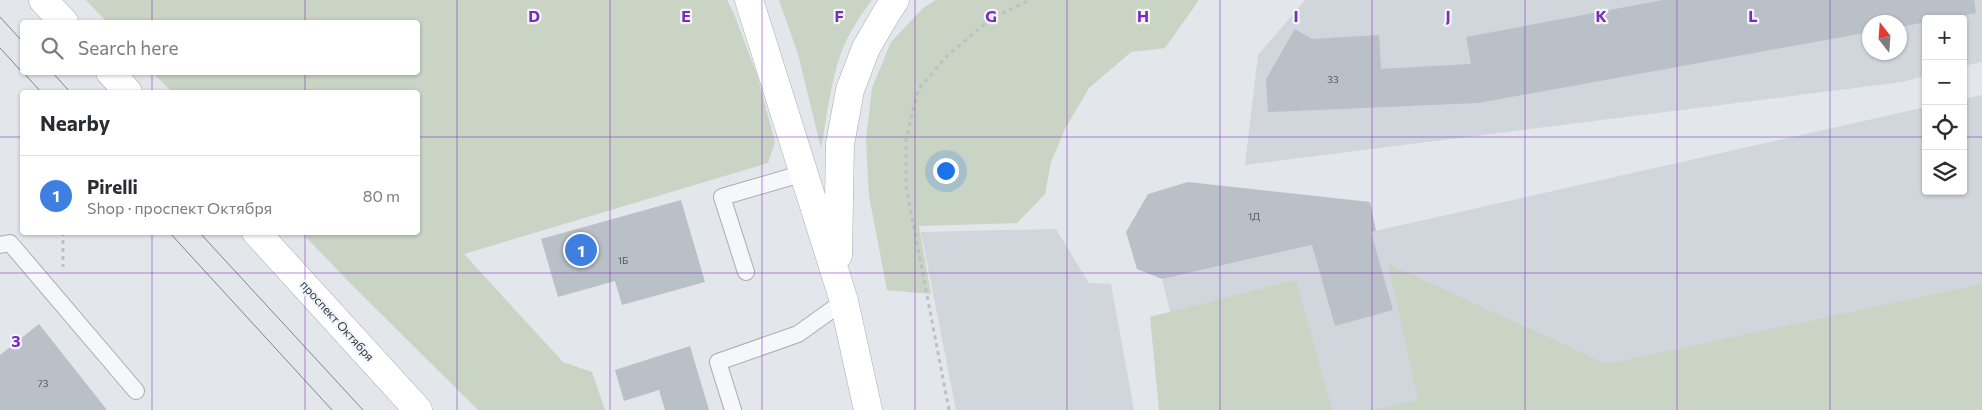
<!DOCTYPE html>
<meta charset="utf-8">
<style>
:root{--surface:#fff;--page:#f2f2f3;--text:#2b2b33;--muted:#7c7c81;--line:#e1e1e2;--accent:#db2777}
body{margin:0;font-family:Commissioner,sans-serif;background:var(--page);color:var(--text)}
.controls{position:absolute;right:15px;top:15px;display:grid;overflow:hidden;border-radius:5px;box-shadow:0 1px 4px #0004}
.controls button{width:45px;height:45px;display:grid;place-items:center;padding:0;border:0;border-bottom:1px solid var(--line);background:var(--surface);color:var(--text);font:25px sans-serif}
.compass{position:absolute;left:1862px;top:15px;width:45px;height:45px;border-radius:50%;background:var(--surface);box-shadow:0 1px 4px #0004;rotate:343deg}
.you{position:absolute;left:945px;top:170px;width:18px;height:18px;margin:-12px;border:4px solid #fff;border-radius:50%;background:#1a73e8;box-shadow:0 0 0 8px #1a73e833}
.badge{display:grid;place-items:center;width:32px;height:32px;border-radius:50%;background:var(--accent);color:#fff;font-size:16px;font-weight:700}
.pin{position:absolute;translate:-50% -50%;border:2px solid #fff;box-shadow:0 1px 5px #0006}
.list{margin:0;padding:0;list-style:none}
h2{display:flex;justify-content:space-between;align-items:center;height:65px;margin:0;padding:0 20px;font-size:21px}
h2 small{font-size:16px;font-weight:400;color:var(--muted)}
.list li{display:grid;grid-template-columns:32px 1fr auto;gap:15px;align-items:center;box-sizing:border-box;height:80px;padding:0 20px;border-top:1px solid var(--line)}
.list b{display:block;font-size:19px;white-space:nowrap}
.list p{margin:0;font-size:16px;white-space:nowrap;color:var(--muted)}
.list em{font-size:16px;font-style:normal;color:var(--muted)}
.icon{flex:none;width:28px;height:28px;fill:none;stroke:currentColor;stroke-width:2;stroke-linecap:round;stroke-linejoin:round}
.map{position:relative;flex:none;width:1982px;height:410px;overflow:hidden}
.search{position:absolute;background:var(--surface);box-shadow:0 1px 4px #0004;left:20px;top:20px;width:400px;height:55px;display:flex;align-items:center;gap:12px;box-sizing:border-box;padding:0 18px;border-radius:5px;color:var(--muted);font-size:19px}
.panel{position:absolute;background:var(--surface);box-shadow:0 1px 4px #0004;left:20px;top:90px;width:400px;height:145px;border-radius:5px}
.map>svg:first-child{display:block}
.built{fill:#d1d6dc;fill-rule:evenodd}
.green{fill:#c9d4c4}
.building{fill:#bac0c7}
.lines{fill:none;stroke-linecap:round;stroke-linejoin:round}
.service-casing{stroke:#a8adb4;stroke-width:18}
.secondary-casing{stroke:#a8adb4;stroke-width:29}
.primary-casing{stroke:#a2acb6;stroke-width:29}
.path{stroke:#bcc1c6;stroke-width:3;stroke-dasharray:4 4;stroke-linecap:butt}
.service{stroke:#f5f7f9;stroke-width:16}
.secondary{stroke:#fff;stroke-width:28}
.primary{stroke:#fff;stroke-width:28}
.tram{stroke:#7d8793;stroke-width:1}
.grid{fill:none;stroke:#7b2cbf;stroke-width:1;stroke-opacity:0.55}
.labels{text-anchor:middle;stroke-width:4.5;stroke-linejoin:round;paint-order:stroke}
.number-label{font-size:10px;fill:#4f5863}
.street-label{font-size:12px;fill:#2b3542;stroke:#f2f5f8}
.grid-label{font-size:16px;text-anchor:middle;font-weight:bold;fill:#7b2cbf;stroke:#f2f5f8;stroke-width:4.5;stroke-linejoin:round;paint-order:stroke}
</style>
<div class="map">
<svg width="1982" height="410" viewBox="0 0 1982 410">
<rect width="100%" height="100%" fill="#e3e6ea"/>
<g class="built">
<path d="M1305,0H1982V62L1963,66V19H1926V76L1902,82L1245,165L1258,55ZM1870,22H1900V52H1870Z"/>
<polygon points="1982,95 1982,329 1625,410 1194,410 1162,279 1926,107 1926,191 1963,191 1963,99"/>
<polygon points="1056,229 1089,283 1111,284 1134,410 956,410 921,232"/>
</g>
<g class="green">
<polygon points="86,0 727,0 734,14 757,75 775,142 768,163 464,254 563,362 592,372 605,410 478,410 350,283 302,233 418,232 418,92 172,92 153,73 418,72 418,22 107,22"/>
<path d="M779,0H872C860,16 848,34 841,53C830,84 827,117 821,148L798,54Z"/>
<polygon points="936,0 1199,0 1165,48 1131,52 1089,88 1065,129 1051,162 1045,194 1017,223 919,226 931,294 887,290 869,196 866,139 872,88 891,42 923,8"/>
<polygon points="1388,264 1607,364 1982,284 1982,410 1371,410 1418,400"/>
<polygon points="1296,280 1332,410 1159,410 1150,317"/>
</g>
<g class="building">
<polygon points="1663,0 1974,0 1976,13 1946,19 1926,19 1926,22 1900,27 1900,22 1870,22 1870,32 1478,103 1268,112 1266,79 1295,29 1312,39 1379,35 1381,69 1471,64 1466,37"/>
<polygon points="1188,182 1370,202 1376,231 1371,232 1393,310 1335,326 1312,245 1162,279 1137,269 1126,232 1148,194"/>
<polygon points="681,200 705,282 622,305 615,281 558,297 541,239"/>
<polygon points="39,324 107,410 0,410 0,355"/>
<polygon points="690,346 709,410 665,410 659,390 624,401 615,370"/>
</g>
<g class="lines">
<g class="service-casing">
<g id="service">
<polyline points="0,245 10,243 136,391"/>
<polyline points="746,272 722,197 804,173"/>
<polyline points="733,410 718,362 798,334 844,301"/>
</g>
</g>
<g class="secondary-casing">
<g id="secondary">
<polyline points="749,0 844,301 868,410"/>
<polyline points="838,255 840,144 850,90 866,48 887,12 895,0"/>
</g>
</g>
<g class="primary-casing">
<g id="primary">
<polyline points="43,0 64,22"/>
<polyline points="110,72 128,92"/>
<polyline points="256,232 418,410"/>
</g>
</g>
<g class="path">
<polyline points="63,232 63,267"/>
<polyline points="949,410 906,186 906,139 918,90 947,56 992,18 1030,0"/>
</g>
<use href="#service" class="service"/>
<use href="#secondary" class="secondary"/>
<use href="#primary" class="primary"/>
<g class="tram">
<polyline points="0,17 22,41"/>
<polyline points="0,48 22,72"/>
<polyline points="23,72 41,92"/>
<polyline points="52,72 70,92"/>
<polyline points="169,232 332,410"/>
<polyline points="199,232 363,410"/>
</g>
</g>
<path class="grid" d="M152,0V22M305,0V22M457,0V410M610,0V410M762,0V410M915,0V410M1067,0V410M1220,0V410M1372,0V410M1525,0V410M1677,0V410M1830,0V410M152,72V92M305,72V92M0,137H22M418,137H1926M1963,137H1982M152,232V410M305,232V410M0,273H1982"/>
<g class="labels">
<g class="number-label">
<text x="1333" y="83">33</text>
<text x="1254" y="220">1Д</text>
<text x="623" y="264">1Б</text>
<text x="43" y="387">73</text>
</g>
<g class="street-label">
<text transform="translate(337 321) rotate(48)" y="4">проспект Октября</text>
</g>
</g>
<g class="grid-label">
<text x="534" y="22">D</text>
<text x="686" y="22">E</text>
<text x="839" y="22">F</text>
<text x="991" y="22">G</text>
<text x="1143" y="22">H</text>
<text x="1296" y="22">I</text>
<text x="1448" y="22">J</text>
<text x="1601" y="22">K</text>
<text x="1753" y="22">L</text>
<text x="16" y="347">3</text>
</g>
</svg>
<div class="controls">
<button>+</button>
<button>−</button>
<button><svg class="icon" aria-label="locate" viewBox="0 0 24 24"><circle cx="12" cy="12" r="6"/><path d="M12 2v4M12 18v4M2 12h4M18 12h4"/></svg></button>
<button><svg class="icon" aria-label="layers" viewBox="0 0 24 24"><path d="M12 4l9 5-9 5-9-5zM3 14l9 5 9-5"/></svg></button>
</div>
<svg class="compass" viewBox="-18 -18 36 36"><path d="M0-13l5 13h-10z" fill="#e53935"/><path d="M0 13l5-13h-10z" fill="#7c7c81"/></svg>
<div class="you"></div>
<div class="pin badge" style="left:581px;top:250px;background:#3f7fe0">1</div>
<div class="search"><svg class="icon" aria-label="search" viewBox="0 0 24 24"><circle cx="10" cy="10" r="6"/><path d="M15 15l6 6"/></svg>Search here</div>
<section class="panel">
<h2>Nearby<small></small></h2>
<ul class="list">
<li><span class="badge" style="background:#3f7fe0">1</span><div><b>Pirelli</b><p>Shop · проспект Октября</p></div><em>80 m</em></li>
</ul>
</section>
</div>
